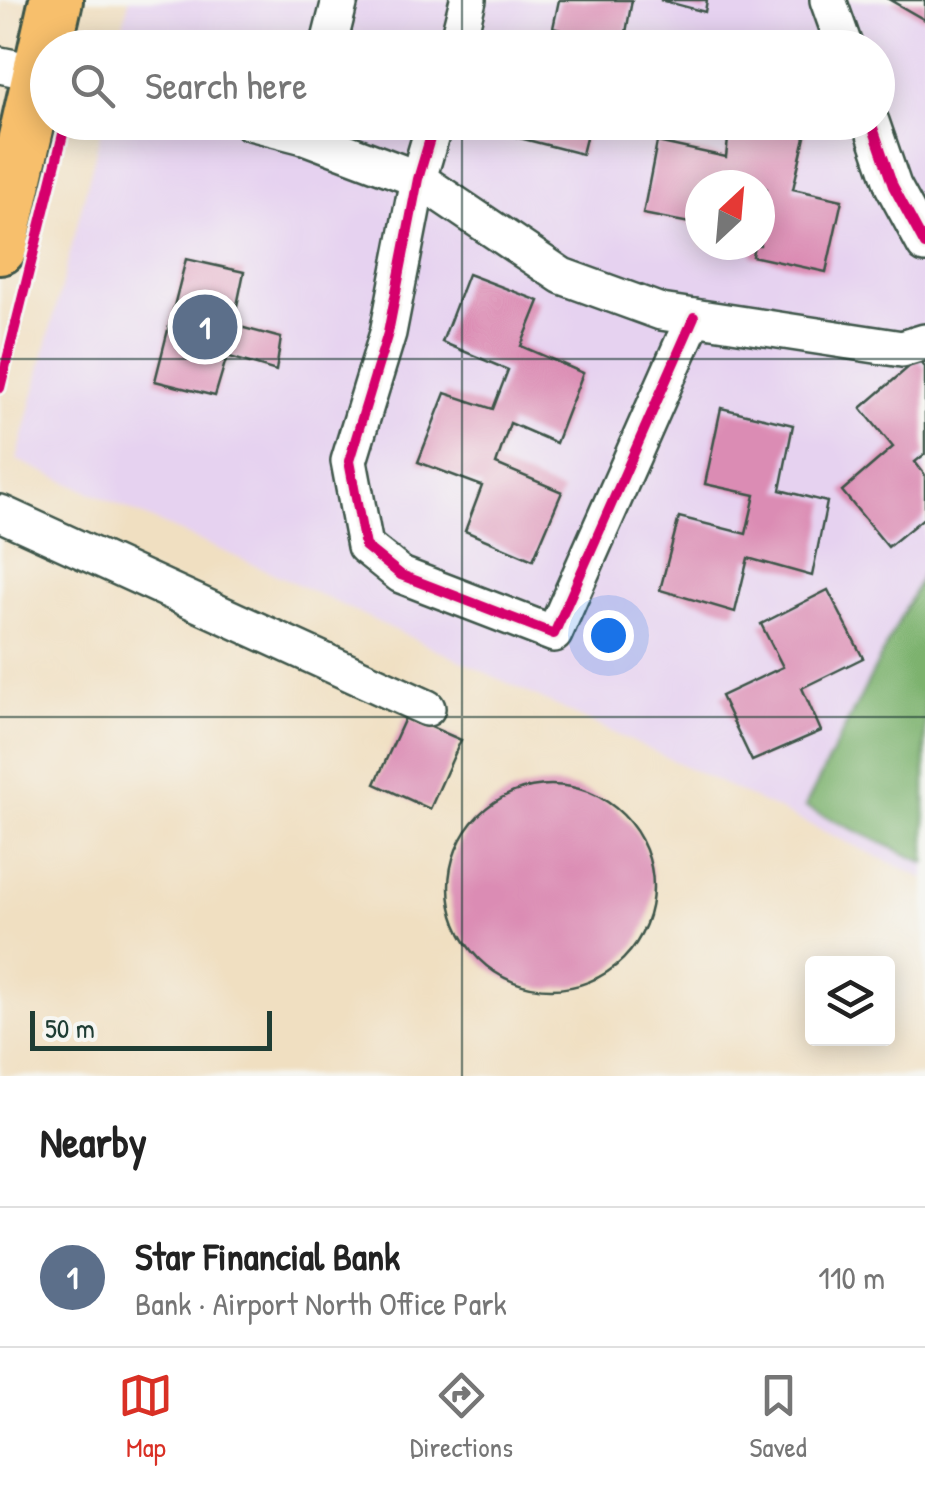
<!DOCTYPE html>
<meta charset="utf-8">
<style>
:root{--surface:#fff;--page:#f6f6f6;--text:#222;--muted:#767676;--line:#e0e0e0;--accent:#d93025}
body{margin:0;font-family:"Patrick Hand",sans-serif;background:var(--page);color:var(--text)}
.controls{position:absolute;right:30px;bottom:30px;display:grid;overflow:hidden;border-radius:10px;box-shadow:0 5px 25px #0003}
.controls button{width:90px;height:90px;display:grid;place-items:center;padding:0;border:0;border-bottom:2px solid var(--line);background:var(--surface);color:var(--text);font:50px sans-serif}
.compass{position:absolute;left:685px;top:170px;width:90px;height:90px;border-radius:50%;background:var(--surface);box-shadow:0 5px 25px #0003;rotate:26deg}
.scale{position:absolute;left:30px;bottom:25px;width:242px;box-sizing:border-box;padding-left:10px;border:5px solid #1f3d34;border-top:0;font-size:28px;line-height:35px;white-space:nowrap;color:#1f3d34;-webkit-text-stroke:8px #f6f6f2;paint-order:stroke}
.you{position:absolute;left:608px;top:635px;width:35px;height:35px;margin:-25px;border:8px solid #fff;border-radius:50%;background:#1a73e8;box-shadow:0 0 0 15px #1a73e833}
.badge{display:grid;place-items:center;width:65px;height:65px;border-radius:50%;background:var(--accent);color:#fff;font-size:32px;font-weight:700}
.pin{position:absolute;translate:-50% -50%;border:5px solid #fff;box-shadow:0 2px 10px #0006}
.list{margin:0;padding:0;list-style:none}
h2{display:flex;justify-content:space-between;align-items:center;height:130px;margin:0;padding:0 40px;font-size:42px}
h2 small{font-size:32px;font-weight:400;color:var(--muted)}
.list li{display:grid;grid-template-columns:65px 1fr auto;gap:30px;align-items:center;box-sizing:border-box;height:140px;padding:0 40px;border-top:2px solid var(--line)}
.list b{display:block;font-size:38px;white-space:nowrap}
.list p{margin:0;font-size:32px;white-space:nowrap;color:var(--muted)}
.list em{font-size:32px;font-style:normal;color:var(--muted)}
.icon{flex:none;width:55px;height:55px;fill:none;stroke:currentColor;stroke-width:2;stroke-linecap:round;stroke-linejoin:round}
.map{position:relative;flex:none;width:925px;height:1076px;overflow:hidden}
.search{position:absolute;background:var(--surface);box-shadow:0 5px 25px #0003;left:30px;right:30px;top:30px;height:110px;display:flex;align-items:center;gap:25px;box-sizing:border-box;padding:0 35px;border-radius:55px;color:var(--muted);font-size:38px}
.sheet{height:270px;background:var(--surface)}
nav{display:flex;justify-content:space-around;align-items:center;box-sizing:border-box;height:140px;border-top:2px solid var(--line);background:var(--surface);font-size:28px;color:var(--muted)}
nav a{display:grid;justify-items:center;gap:5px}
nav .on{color:var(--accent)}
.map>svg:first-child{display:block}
.built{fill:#e6d2f0;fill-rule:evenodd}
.forest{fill:#7db26e;stroke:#4e7851;stroke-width:2.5}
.building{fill:#db8cb4}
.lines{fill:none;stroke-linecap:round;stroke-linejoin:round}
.minor-casing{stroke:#3e5549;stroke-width:40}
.highway-casing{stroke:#3e5549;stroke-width:58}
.minor{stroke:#fff;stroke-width:35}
.highway{stroke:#f7bf6c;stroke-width:52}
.cycleway-casing{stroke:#f6f6f2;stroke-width:16}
.cycleway{stroke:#d6006c;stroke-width:10}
.grid{fill:none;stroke:#1f3d34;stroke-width:2.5;stroke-opacity:0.55}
</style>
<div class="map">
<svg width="925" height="1076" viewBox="0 0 925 1076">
<rect width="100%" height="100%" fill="#f6f6f2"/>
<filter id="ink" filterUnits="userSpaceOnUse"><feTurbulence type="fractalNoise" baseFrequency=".01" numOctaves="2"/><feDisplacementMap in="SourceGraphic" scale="20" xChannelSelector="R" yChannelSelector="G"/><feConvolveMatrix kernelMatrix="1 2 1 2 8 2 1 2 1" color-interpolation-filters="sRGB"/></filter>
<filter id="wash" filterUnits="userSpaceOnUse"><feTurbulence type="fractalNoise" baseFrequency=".0048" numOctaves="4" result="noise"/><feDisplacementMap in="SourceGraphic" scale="40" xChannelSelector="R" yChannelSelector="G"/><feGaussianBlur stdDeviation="2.25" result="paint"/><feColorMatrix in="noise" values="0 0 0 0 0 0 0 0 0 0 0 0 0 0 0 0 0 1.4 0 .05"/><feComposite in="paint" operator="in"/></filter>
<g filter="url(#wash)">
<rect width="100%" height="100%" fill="#f0dfc1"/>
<path class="built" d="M129,0H925V879L286,579L17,460L103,123L878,122V48L118,47ZM700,185H760V245H700Z"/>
<polygon class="forest" points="925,569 925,863 805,807"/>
<g id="blocks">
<g class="building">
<polygon points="559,0 632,0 625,38 660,48 598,48 599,41 553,28"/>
<polygon points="660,0 707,0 705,12"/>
<polygon points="890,0 925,0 925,20"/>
<polygon points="511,122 590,122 582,154 508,135"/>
<polygon points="730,122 808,124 793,189 842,200 826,272 752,256 754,245 760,245 760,220 767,189 760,185 723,178 722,185 700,185 700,225 643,214 657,142 726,157"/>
<polygon points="186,259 244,272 233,325 281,338 276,371 227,356 215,396 155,381"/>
<polygon points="468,274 539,301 521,346 583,373 556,443 510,423 496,464 562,492 533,560 465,531 482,486 418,462 445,393 493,409 508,370 442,342"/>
<polygon points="918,359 925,367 925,454 915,462 925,475 925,517 888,547 842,491 893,447 861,408"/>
<polygon points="721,408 793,425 780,490 827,502 812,576 748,558 735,612 660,590 679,517 746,534 755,495 705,484"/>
<polygon points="828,590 863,658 802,688 821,731 752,761 721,696 783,667 761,624"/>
<polygon points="406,716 461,740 430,809 375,784"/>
<circle cx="551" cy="887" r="102"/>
</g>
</g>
</g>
<g filter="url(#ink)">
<use href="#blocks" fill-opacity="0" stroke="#3e5549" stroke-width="2.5"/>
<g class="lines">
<g class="minor-casing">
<g id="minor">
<polyline points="828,0 845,48"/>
<polyline points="328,48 340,0"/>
<polyline points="456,48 468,0"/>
<polyline points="0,65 48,75"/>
<polyline points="250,122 304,136 418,179 562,276 661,312 902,349 925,342"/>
<polyline points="435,122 418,179 388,333 349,461 365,546 401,575 554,634 694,317"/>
<polyline points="871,122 893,186 925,245"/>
<polyline points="0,513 427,708"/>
</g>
</g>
<g class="highway-casing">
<polyline id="highway" points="0,248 56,0"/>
</g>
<use href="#minor" class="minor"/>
<use href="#highway" class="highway"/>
<g class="cycleway-casing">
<g id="cycleway">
<polyline points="435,122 418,179 388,333 349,461 365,546 401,575 554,634 694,317"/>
<polyline points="871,122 893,186 925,245"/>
<polyline points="0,388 66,122"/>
</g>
</g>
<use href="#cycleway" class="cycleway"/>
</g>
</g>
<path class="grid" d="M462,0V48M462,122V1076M0,359H925M0,717H925"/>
</svg>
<div class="controls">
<button><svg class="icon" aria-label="layers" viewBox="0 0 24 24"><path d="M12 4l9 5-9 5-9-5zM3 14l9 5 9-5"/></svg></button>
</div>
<svg class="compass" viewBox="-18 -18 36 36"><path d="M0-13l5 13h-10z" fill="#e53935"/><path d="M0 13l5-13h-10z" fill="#767676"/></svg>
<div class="scale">50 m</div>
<div class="you"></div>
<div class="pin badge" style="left:205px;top:327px;background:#5c6f8a">1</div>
<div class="search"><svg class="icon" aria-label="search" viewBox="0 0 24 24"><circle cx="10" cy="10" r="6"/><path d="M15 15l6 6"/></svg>Search here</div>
</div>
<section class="sheet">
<h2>Nearby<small></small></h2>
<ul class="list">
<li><span class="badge" style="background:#5c6f8a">1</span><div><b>Star Financial Bank</b><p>Bank · Airport North Office Park</p></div><em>110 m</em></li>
</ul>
</section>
<nav>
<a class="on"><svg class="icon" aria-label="map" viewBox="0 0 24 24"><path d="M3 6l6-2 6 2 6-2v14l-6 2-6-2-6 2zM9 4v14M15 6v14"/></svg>Map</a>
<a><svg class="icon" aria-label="directions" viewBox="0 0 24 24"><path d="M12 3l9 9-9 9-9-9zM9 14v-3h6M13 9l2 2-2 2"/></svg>Directions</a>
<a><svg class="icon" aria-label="saved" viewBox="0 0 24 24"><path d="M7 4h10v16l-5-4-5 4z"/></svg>Saved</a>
</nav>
